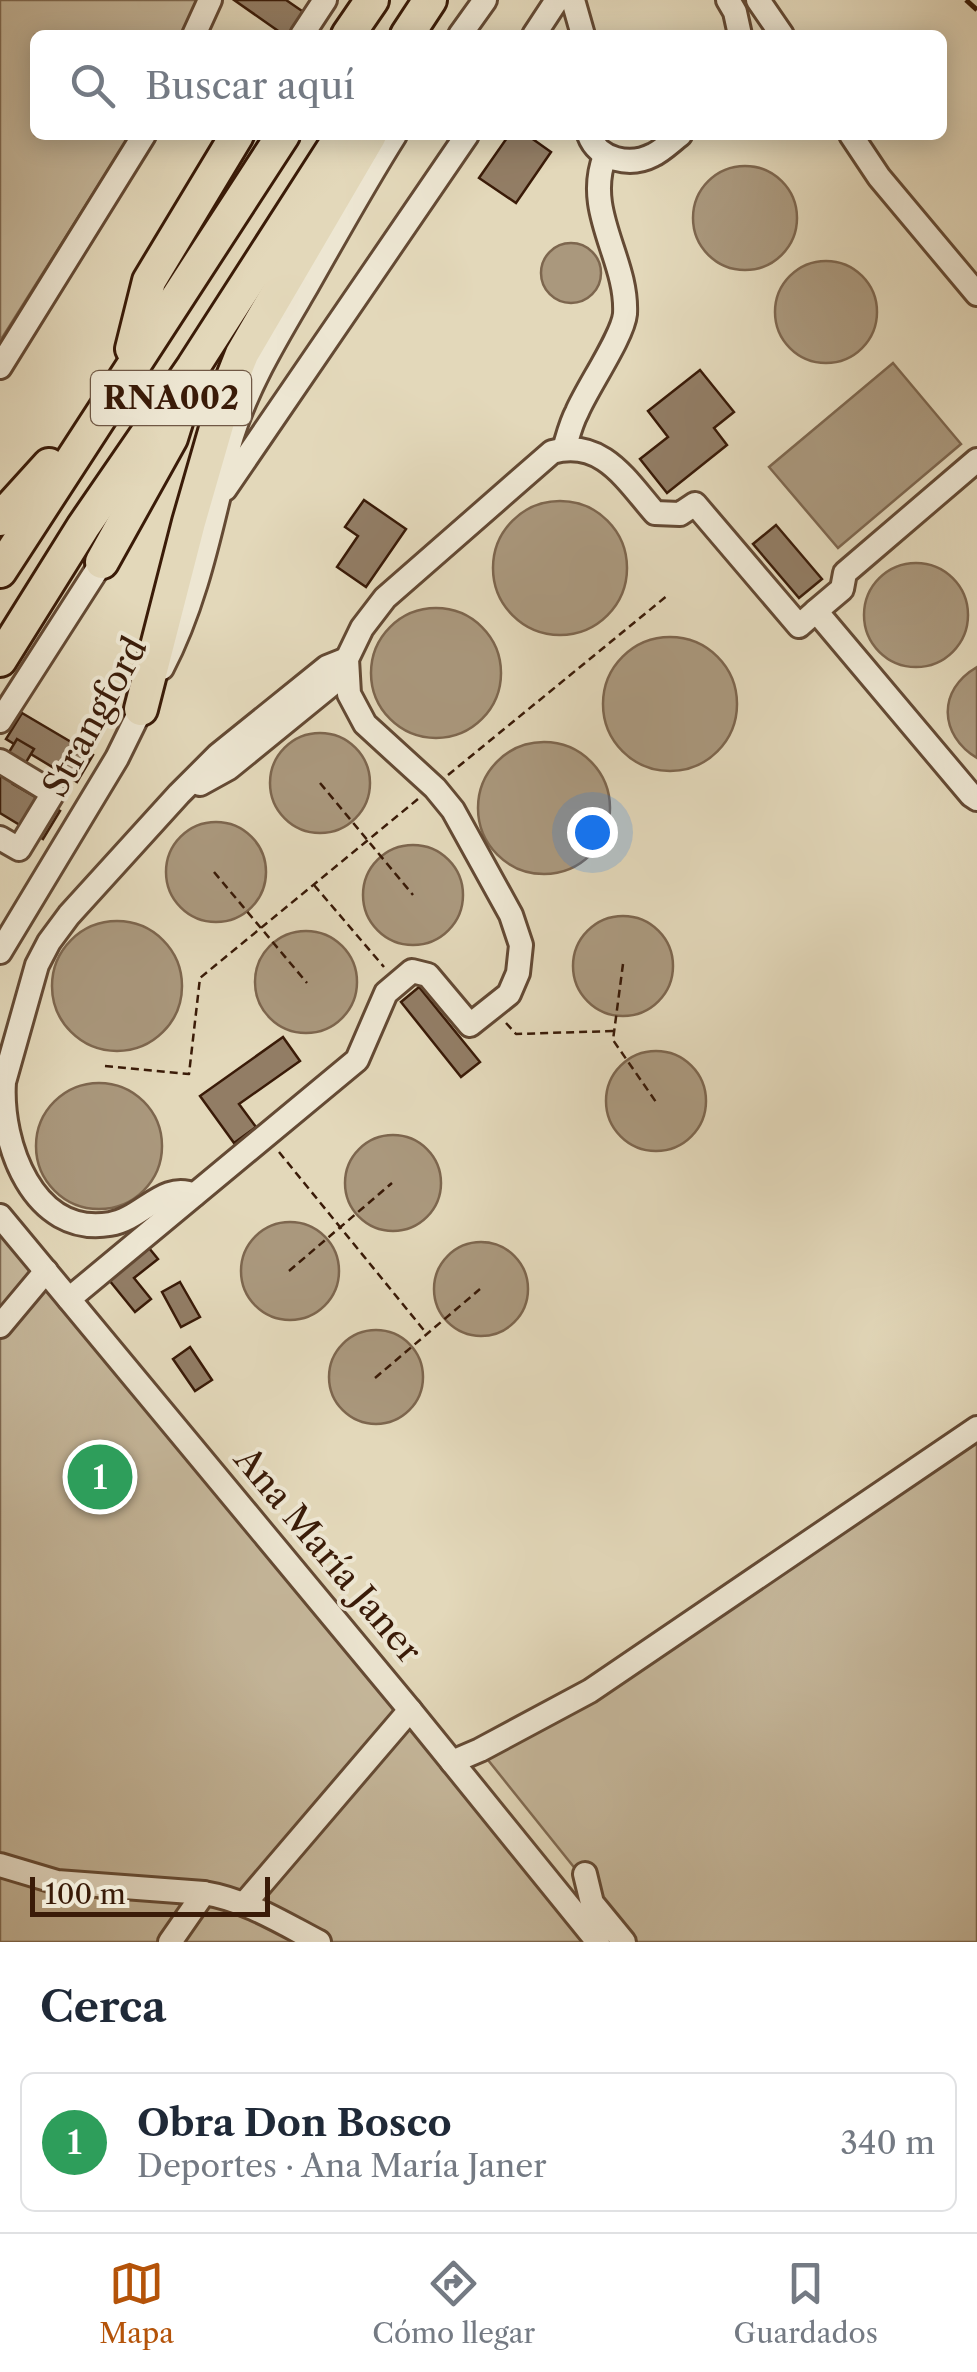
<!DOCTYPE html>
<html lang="es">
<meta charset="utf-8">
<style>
:root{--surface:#fff;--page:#f2f2f3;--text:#1f2937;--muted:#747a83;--line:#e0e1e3;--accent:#b45309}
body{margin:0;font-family:"Libre Caslon Text",serif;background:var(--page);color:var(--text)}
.scale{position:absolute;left:30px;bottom:25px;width:240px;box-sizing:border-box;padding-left:10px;border:5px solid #3a1b08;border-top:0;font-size:28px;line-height:35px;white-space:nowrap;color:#3a1b08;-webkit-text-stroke:8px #ede6d2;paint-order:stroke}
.you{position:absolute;left:592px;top:832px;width:35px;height:35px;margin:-25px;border:8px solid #fff;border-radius:50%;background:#1a73e8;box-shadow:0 0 0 15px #1a73e833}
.badge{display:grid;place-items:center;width:65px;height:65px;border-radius:50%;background:var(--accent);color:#fff;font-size:32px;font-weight:700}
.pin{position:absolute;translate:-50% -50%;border:5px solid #fff;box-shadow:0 2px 10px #0006}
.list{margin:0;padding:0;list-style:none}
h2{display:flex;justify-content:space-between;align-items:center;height:130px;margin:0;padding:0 40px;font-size:42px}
h2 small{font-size:32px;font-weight:400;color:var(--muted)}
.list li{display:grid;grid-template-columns:65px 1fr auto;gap:30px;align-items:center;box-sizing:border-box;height:140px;margin:0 20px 20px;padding:0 20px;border:2px solid var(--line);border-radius:15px}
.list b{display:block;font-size:38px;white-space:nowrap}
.list p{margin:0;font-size:32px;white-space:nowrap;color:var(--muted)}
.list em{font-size:32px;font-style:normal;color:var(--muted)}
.icon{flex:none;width:55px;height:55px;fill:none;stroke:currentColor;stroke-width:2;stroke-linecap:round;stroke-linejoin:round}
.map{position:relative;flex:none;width:977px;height:1942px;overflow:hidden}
.search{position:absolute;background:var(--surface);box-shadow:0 5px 25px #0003;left:30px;right:30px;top:30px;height:110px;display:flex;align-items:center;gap:25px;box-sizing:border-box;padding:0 35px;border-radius:15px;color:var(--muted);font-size:38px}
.sheet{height:290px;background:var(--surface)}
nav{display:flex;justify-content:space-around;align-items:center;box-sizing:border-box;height:140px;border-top:2px solid var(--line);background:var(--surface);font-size:28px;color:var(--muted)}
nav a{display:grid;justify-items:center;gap:5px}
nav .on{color:var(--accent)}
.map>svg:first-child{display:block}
.green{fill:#c6b89c;stroke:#806a52;stroke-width:2.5}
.water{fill:#aa987d;stroke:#7d664e;stroke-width:2.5}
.building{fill:#927d65;stroke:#3a1b08;stroke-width:2.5}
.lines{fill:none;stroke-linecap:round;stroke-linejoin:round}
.minor-casing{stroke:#644a34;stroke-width:28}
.highway-casing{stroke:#3a1b08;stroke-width:38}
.path{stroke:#3a1b08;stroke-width:2.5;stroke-dasharray:8 5;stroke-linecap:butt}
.minor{stroke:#ede6d2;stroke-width:22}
.highway{stroke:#e3d8ba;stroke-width:32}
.rail{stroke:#3a1b08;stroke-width:5;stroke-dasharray:18 18;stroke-linecap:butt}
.labels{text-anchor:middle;stroke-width:8;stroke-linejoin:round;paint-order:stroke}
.shield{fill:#ede6d2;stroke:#705845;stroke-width:2.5}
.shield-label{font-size:32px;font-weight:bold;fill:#3a1b08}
.street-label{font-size:35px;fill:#3a1b08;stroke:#ede6d2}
</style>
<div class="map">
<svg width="977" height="1942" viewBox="0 0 977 1942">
<rect width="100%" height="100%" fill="#e3d8ba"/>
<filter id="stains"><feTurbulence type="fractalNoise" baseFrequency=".002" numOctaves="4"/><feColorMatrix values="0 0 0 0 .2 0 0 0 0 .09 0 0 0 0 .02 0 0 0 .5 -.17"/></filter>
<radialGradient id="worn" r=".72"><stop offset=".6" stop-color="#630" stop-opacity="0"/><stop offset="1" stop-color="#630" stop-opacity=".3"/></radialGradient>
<g class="green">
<polygon points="0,0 198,0 183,35 35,35 35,135 130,135 0,341"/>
<polygon points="0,1234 444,1770 583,1942 0,1942"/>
<polygon points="977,1428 977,1942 634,1942 480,1750"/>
</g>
<g class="water">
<circle cx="745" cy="218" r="52"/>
<circle cx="571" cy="273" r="30"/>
<circle cx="826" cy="312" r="51"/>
<polygon points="893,363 961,444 838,548 769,467"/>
<circle cx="560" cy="568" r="67"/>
<circle cx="916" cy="615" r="52"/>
<circle cx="436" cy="673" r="65"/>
<circle cx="670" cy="704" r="67"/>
<path d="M977,667V758C939,735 937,690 977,667Z"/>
<circle cx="320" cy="783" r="50"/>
<circle cx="544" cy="808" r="66"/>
<circle cx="216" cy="872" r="50"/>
<circle cx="413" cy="895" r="50"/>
<circle cx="623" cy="966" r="50"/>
<circle cx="117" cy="986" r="65"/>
<circle cx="306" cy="982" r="51"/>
<circle cx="656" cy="1101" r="50"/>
<circle cx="99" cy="1146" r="63"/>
<circle cx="393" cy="1183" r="48"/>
<circle cx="290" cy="1271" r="49"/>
<circle cx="481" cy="1289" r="47"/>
<circle cx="376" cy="1377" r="47"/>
</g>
<g class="building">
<polygon points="234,0 286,0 305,13 289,35 284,35"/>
<polygon points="509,135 527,135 551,152 516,203 479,178"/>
<polygon points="700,370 734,412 714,428 727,445 667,493 640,459 668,437 648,411"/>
<polygon points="364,500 406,529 366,587 337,567 358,536 345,527"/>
<polygon points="776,525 822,579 799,598 753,544"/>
<polygon points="22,713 93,755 77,782 6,739"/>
<polygon points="17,739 34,749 13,784 60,811 43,839 0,813 0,767"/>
<polygon points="419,987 480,1062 461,1077 401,1002"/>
<polygon points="283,1037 300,1061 239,1104 256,1127 234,1143 200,1096"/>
<polygon points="149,1248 158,1259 134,1278 151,1299 135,1312 109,1280"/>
<polygon points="180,1282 200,1317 181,1327 162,1292"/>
<polygon points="190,1347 212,1380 195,1391 173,1359"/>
</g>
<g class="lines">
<g class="minor-casing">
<g id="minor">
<polyline points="573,0 583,35"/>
<polyline points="728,0 735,12 740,35"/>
<polyline points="758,0 782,35"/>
<polyline points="194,35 210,0"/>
<polyline points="302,35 325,0"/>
<polyline points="460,35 485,0"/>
<polyline points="534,35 557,0"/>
<path d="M589,135C598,160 630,167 653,155C662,151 672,141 680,135"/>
<polyline points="851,135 879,177 977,294"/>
<polyline points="0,367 144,135"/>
<path d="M564,449C568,436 571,423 577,412C587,388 623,336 625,314C628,259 583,212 605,156"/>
<polyline points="225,489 467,135"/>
<polyline points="816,611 842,589 845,573 977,460"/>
<path d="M162,668C190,615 205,554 219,495C223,475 226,455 232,436C249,382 279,334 307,286C336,235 364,184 395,135"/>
<polyline points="0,721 102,562"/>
<polyline points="0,761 53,793 19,849 0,838"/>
<polyline points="200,784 229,768 337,680 346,662"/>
<polyline points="0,952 117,758 147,697"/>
<path d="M194,1195C164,1181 142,1219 110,1224C33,1237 0,1143 4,1082L37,965L49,942L69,915L179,794L218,755L327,667L347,659"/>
<polyline points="0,1216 410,1710 598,1942"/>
<path d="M69,1299L357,1060L386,993L412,971L428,975L470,1025L509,994L518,973L521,945L511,915L453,810L435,788L365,724L349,694L347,659L362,628L385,598L552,452C602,438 626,480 655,513L680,514L695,504L799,626L816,611L971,795L977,799"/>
<polyline points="0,1326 46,1271"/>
<polyline points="452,1762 480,1750 590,1691 977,1428"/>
<path d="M0,1865L57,1882L204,1893C246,1900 281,1922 319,1942"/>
<polyline points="585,1874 592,1903 624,1942"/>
<polyline points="245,1903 410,1710"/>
<polyline points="170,1942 204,1893"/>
</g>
</g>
<g class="highway-casing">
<g id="highway">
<polyline points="348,35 372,0"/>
<polyline points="407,35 430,0"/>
<polyline points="132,349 149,281 237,135"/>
<polyline points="0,519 49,465"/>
<polyline points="102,562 171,438 181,406"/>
<polyline points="0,571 283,135"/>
<polyline points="0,660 83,527 193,367 342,135"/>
<polyline points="141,709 189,522 225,397 242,354 370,135"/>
</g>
</g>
<g class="path">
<polyline points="448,775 668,595"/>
<polyline points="320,783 413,895"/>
<polyline points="214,872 307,983"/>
<polyline points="314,885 384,967"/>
<polyline points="623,964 613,1040 656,1102"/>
<polyline points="506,1023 516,1034 613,1031"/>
<polyline points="105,1066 189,1074 200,978 418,799"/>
<polyline points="279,1152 427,1334"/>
<polyline points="289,1271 392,1183"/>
<polyline points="375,1378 480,1289"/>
</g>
<use href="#minor" class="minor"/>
<use href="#highway" class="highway"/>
<polyline class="rail" points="966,0 977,10"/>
</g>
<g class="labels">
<rect class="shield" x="91" y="371" width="160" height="54" rx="8"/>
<g class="shield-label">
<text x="171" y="409">RNA002</text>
</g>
<g class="street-label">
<text transform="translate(95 717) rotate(-61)" y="12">Strangford</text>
<text transform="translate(328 1555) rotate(50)" y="12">Ana María Janer</text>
</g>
</g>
<rect width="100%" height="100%" filter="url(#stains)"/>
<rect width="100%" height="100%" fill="url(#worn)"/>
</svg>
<div class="scale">100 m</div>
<div class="you"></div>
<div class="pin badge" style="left:100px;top:1477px;background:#2e9e5b">1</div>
<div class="search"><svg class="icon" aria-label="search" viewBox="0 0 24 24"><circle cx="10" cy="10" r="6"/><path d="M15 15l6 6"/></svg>Buscar aquí</div>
</div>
<section class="sheet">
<h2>Cerca<small></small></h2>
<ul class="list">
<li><span class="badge" style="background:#2e9e5b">1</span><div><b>Obra Don Bosco</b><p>Deportes · Ana María Janer</p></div><em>340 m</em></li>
</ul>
</section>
<nav>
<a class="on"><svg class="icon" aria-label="map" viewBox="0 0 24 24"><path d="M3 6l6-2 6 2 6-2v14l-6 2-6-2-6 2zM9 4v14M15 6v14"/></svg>Mapa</a>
<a><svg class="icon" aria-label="directions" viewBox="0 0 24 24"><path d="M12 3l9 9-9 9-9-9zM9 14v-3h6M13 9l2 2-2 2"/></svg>Cómo llegar</a>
<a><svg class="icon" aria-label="saved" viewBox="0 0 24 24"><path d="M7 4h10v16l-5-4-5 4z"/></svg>Guardados</a>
</nav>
